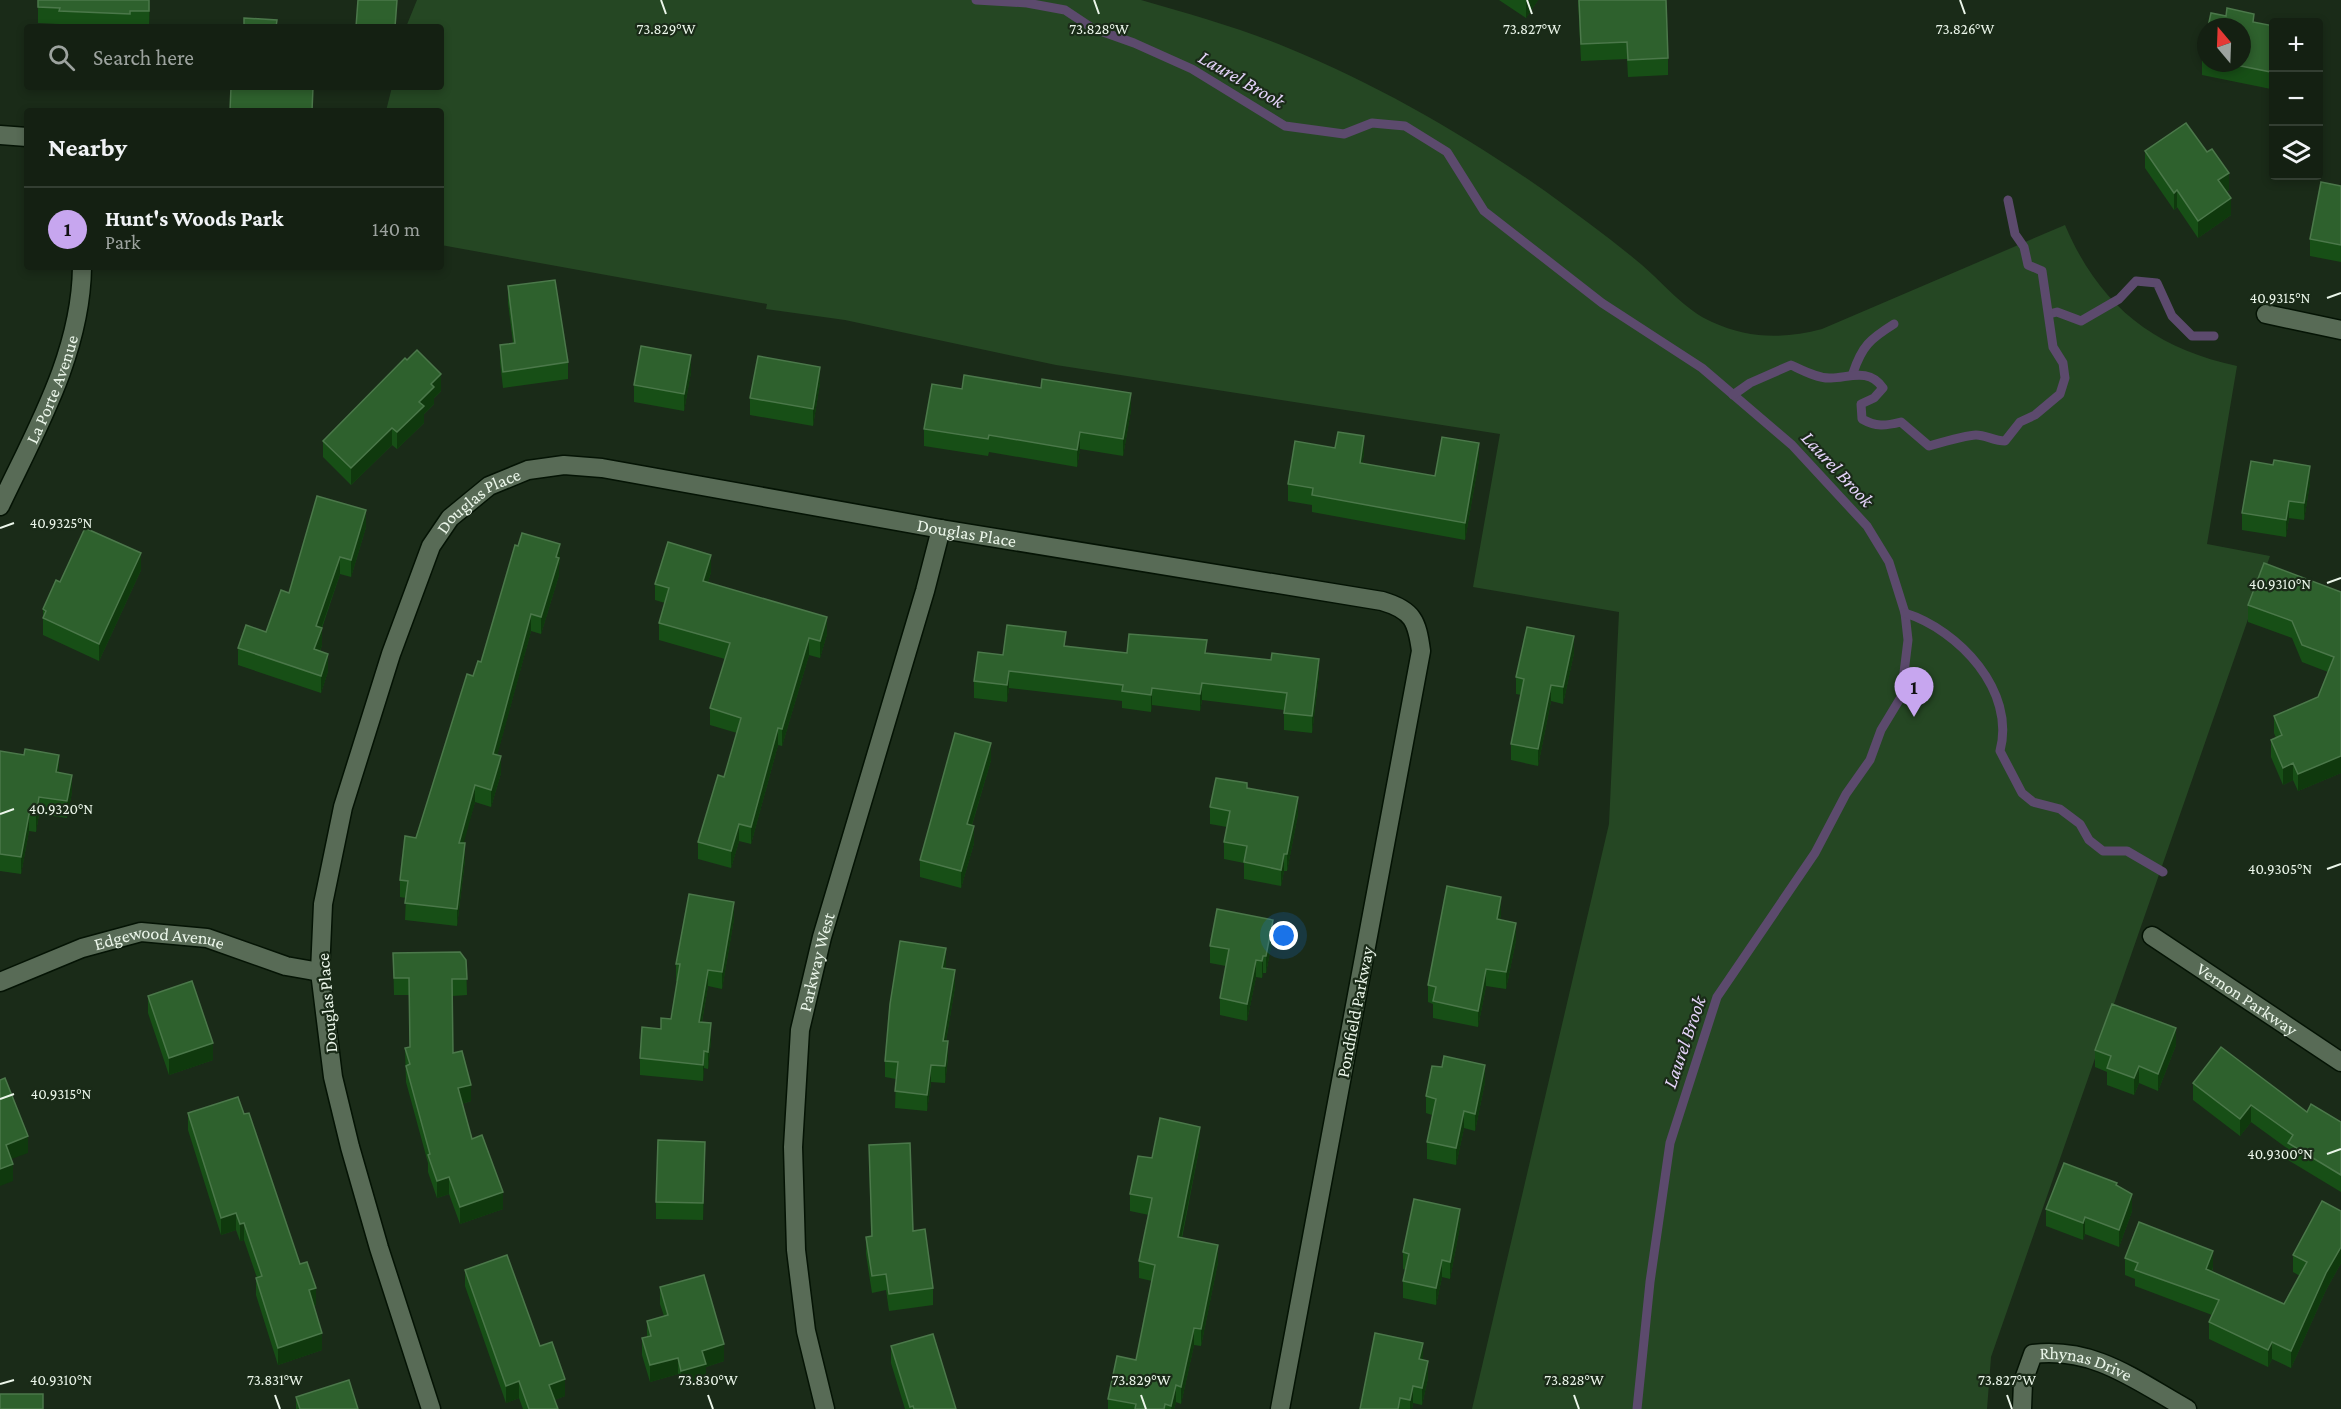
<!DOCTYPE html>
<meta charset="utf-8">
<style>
:root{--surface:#142012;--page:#1d281b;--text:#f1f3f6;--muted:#9da39f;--line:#333e32;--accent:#c7a6ef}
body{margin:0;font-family:"Crimson Pro",serif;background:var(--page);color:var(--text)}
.controls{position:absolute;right:18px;top:18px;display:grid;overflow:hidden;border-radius:6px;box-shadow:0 3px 9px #0003}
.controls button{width:54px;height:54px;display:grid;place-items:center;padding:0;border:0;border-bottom:2px solid var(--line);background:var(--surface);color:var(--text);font:30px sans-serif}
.compass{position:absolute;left:2197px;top:18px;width:54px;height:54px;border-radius:50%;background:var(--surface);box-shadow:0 3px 9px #0003;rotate:341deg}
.you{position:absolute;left:1284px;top:936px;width:21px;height:21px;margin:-15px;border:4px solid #fff;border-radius:50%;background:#1a73e8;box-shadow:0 0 0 9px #1a73e833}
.badge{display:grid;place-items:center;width:39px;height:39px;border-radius:50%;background:var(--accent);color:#111;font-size:20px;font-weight:700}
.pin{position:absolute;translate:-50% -50px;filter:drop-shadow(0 2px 3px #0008)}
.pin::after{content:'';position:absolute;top:32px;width:21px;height:18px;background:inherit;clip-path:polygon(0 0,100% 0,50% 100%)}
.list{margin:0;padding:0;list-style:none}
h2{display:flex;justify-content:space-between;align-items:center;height:78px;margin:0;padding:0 24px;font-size:26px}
h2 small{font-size:20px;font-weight:400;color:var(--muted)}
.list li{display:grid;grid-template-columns:39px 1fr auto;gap:18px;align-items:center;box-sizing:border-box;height:84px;padding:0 24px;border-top:2px solid var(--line)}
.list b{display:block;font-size:22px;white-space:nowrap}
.list p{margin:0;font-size:20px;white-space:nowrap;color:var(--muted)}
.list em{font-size:20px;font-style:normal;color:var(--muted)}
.icon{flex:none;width:33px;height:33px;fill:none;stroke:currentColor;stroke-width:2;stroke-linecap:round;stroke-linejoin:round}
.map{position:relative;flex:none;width:2341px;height:1409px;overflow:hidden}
.search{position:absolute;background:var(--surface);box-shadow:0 3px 9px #0003;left:24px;top:24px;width:420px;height:66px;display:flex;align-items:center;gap:15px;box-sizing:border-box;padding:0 21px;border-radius:6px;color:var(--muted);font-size:22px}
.panel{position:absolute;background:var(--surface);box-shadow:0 3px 9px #0003;left:24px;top:108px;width:420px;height:162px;border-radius:6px}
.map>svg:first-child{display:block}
.green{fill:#254723}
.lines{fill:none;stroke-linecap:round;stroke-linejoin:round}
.stream{stroke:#5c4a6d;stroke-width:9}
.minor-casing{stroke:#041304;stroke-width:21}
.minor{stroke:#586b56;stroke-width:18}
.wall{fill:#174f16}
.shaded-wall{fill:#0f390d}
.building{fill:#2e612d;stroke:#4b784a;stroke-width:1.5}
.ticks{fill:none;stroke:#ebf6ea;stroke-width:2}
.labels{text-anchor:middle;stroke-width:4.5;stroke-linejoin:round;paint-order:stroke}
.street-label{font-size:18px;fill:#ebf6ea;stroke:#1a2b18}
.water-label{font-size:20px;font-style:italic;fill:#e5d4fa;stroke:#1a2b18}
.ticks-label{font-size:15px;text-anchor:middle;fill:#ebf6ea;stroke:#1a2b18;stroke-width:4.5;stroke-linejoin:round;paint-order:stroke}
</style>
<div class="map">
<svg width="2341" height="1409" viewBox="0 0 2341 1409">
<rect width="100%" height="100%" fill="#1a2b18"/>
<path class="green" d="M417,0H1141C1190,14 1240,28 1288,48C1378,85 1465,135 1545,191C1578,215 1611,239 1642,265C1664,284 1685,310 1712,322C1749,339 1784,339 1822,329L2065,225C2099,305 2153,348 2237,366L2207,544L2270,556L1991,1357L1987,1409H1472L1609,824L1619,612L1473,587L1500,434L1056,365L845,320L766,309L767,304L441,245V111H386L392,87H441V27H406Z"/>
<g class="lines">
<g class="stream">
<polyline points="976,0 1027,3 1065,10 1092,28 1134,43 1192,69 1285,126 1344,134 1372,123 1405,126 1447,152 1484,211 1602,303 1702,368 1792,445 1867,526 1889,562 1905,613 1908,640 1901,697 1881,730 1870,760 1846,794 1815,853 1717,997 1670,1143 1650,1282 1637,1409"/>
<polyline points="2049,314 2057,312 2081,321 2119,299 2136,281 2157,283 2172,316 2192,336 2214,336"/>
<path d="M1853,373C1862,346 1870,339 1894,324"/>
<path d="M1733,395L1750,383L1791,365C1802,370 1818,379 1831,378C1848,378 1869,367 1883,388L1874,398L1861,404L1862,419C1876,427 1885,426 1901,422L1929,446C1936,444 1968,435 1976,435C1986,435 1994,441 2005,441L2020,422L2035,415L2060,394L2065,378L2063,363L2053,347L2042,271L2028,265L2024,247L2015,234L2008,200"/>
<path d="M1905,613C1959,630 2016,691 2000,751L2022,793L2033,802L2060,809L2080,824L2089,840L2103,851H2127L2163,872"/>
</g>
<g class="minor-casing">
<g id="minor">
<polyline points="0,135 27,137"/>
<polyline points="2266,314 2341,330"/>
<path id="s1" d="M0,506C36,430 81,353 82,267"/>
<path id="s2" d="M2152,936L2341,1062"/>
<path id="s3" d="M0,982L82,948L141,932L207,938L286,966L320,972"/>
<path id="s4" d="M431,1409L379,1248L350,1147L333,1077L320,972L323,904L343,807L391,654L431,546L450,518L489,486L528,470L564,465L602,468L941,529L1382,601C1413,610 1417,621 1421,651L1280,1409"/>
<path id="s5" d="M825,1409L806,1331L796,1250L793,1147L800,1030L822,937L925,591L941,529"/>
<path id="s6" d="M2022,1409L2023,1382L2033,1354C2095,1347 2135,1380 2187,1409"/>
</g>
</g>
<use href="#minor" class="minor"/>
</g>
<g class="wall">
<polygon points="38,0 150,0 149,27 59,27 59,24 38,23"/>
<polygon points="1499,0 1538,0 1526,18"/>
<polygon points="1578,0 1668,58 1668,75 1628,77 1627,59 1581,61"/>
<polygon points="2254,22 2274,26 2274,74 2271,89 2202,75 2202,58 2206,37 2206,63 2242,63"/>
<polygon points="2145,151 2229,190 2227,191 2231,215 2198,238 2177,207 2174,210 2145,168"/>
<polygon points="2341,186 2341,262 2310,256 2310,239"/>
<polygon points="508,286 568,362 568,379 503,388 500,362 500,345 513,343 508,303"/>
<polygon points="407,360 441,391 434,398 434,404 424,414 424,423 397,449 392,445 351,485 323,457 323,441"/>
<polygon points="691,372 684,411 634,402 634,385"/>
<polygon points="820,383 813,426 750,415 750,398"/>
<polygon points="962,389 1131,410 1123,456 1080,449 1077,467 989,452 988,456 924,446 924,429"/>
<polygon points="1364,453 1362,464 1435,476 1479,460 1465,540 1312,512 1312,505 1288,501 1288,484"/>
<polygon points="2273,465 2310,483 2304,520 2289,518 2286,537 2242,530 2242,513"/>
<polygon points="366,527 351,577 340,574 322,628 322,645 320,651 328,671 321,693 238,665 238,648 266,632 289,593"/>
<polygon points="560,561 559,566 559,575 541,634 531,631 497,755 501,773 491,807 475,802 463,843 465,860 457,926 405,920 406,898 400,897 400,880 473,676 481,662"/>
<polygon points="141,570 99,661 43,635 43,609 60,582"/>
<polygon points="711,572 708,582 827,634 820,658 809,655 782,746 778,745 751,844 739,841 731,868 698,859 698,842 724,777 737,733 710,725 710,708 725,659 659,640 659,623 665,603 655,600 655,584"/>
<polygon points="2341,592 2341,773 2298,791 2293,780 2283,785 2271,757 2271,740 2276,738 2274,733 2274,716 2318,697 2328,672 2302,662 2292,638 2248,622 2248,605"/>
<polygon points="1066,646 1127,653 1207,653 1319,675 1312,733 1284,730 1284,710 1202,700 1200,711 1152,705 1151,712 1122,708 1122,701 1009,688 1007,702 974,698 974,681 1003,655"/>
<polygon points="1574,653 1563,704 1551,701 1538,766 1511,760 1511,744 1521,695 1516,694 1516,677"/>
<polygon points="0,751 59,773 72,792 67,818 39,814 36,832 29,831 21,874 0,871"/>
<polygon points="991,760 972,825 974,843 961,888 920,877 920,860"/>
<polygon points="1247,788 1298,814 1287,871 1284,871 1281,886 1244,879 1244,863 1224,859 1224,842 1227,827 1210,824 1210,807"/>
<polygon points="1501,914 1500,920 1516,940 1506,989 1486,986 1478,1027 1433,1018 1433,1004 1428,1002 1428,985"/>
<polygon points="734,919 722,989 708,986 702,1022 711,1040 708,1069 704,1068 703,1081 640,1075 640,1058 661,1029 671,1019 678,981 676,981 676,964"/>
<polygon points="1273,936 1266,973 1263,973 1262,978 1256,977 1247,1021 1220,1015 1220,998 1226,966 1210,963 1210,946"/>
<polygon points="393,953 466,960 467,995 452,996 453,1053 471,1101 462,1104 472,1139 503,1209 460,1224 449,1194 437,1198 428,1172 428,1163 406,1082 405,1048 410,1047 409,995 394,995"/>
<polygon points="946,965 945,968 955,987 946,1041 948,1058 945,1083 931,1082 927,1111 895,1108 896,1079 885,1077 885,1061"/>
<polygon points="148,996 213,1060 169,1075 148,1013"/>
<polygon points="2176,1045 2158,1091 2139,1083 2134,1095 2107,1085 2107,1072 2095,1067 2095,1050"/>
<polygon points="1485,1082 1475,1131 1464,1128 1456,1165 1427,1159 1427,1142 1432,1115 1426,1113 1426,1096"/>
<polygon points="2193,1083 2307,1112 2341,1122 2341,1192 2288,1160 2288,1149 2251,1122 2240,1136 2193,1100"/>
<polygon points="188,1113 244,1114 316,1305 313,1306 322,1350 278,1365 256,1295 256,1278 257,1278 244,1240 240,1241 236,1230 221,1235 188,1130"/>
<polygon points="1200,1144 1182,1238 1218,1262 1201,1346 1194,1345 1181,1404 1176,1402 1174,1409 1108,1409 1108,1399 1136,1360 1152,1281 1139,1278 1139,1261 1149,1215 1130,1211 1130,1194 1152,1158"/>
<polygon points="869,1145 913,1231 933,1288 933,1305 889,1311 886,1290 872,1293 866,1254 866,1237 871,1236"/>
<polygon points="705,1159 703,1220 656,1219 656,1202"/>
<polygon points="2117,1186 2132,1211 2119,1247 2085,1234 2083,1240 2046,1226 2046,1209"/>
<polygon points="2341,1211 2341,1263 2326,1290 2291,1368 2272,1359 2268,1367 2209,1339 2209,1322 2212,1315 2135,1286 2135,1279 2125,1275 2125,1258 2213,1267 2212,1272 2284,1304 2300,1276 2293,1272 2293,1255"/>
<polygon points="1460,1226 1450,1279 1442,1277 1436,1305 1403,1298 1403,1281 1406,1270 1403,1269 1403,1252"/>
<polygon points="465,1270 540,1346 565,1396 554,1400 558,1409 523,1409 519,1398 506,1403 465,1286"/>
<polygon points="660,1287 724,1361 706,1367 706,1381 681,1387 678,1374 650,1382 642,1355 642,1338 647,1337 647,1321 664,1316 660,1304"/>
<polygon points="891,1346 956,1409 905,1409 891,1363"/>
<polygon points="1423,1360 1428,1378 1422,1405 1413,1403 1412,1409 1360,1409"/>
<polygon points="296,1397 358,1409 296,1409"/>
</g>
<g class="shaded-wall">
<polygon points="149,0 150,0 149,27"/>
<polygon points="1527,0 1538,0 1526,18 1526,1"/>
<polygon points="2274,57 2274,74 2271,89 2271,72"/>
<polygon points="2229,173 2229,190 2218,196 2218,180"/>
<polygon points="2177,190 2177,207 2174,210 2174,193"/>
<polygon points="2231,198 2231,215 2198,238 2198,221"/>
<polygon points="691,355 691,372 684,411 684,394"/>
<polygon points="820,367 820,383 813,426 813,409"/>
<polygon points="441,374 441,391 434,398 434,404 424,414 424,423 397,449 397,432 431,384"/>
<polygon points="1131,393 1131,410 1123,456 1123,439"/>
<polygon points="392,428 392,445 351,485 351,468"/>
<polygon points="1080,432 1080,449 1077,467 1077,450"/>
<polygon points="1364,436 1364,453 1360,480 1360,463"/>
<polygon points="1479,443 1479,460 1465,540 1465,523"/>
<polygon points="2310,466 2310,483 2304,520 2304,503"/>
<polygon points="2289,501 2289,518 2286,537 2286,520"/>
<polygon points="366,510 366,527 351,577 351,560"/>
<polygon points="560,544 560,561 559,566 559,575 541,634 541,617"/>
<polygon points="141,553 141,570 99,661 99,644"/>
<polygon points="711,555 711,572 703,598 703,581"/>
<polygon points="340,557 340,574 316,643 316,626"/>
<polygon points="531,614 531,631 493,771 493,754"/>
<polygon points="827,617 827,634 820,658 820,641"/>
<polygon points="322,628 322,645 314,666 314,649"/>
<polygon points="1574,636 1574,653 1563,704 1563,687"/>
<polygon points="809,638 809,655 782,746 782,729"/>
<polygon points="328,654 328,671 321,693 321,676"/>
<polygon points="1319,659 1319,675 1312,733 1312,716"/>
<polygon points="1009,671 1009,688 1007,702 1007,685"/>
<polygon points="1202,683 1202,700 1200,711 1200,694"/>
<polygon points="1551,685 1551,701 1538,766 1538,749"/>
<polygon points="1152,688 1152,705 1151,712 1151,695"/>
<polygon points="778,728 778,745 751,844 751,827"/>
<polygon points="991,743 991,760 967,841 967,824"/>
<polygon points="59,755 59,772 56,789 56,772"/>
<polygon points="501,756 501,773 491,807 491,790"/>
<polygon points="2341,756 2341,773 2298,791 2298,774"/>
<polygon points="2293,763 2293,780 2283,785 2283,768"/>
<polygon points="72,775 72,792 67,818 67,801"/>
<polygon points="475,785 475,802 459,860 459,843"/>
<polygon points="39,797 39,814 36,832 36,815"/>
<polygon points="1298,797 1298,814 1287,871 1287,854"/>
<polygon points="29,814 29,831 21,874 21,857"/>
<polygon points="739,824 739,841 731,868 731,851"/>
<polygon points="974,826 974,843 961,888 961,871"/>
<polygon points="465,843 465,860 457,926 457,909"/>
<polygon points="1284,854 1284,871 1281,886 1281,870"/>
<polygon points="1501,897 1501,914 1497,936 1497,919"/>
<polygon points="734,902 734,919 722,989 722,972"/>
<polygon points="1273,920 1273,936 1266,973 1266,956"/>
<polygon points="1516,923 1516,940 1506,989 1506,972"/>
<polygon points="946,948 946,965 942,985 942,968"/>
<polygon points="1263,956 1263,973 1262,978 1262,961"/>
<polygon points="1256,960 1256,977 1247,1021 1247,1004"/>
<polygon points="1486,969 1486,986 1478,1027 1478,1011"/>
<polygon points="708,970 708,986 699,1038 699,1022"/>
<polygon points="955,970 955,987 943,1058 943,1041"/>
<polygon points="711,1023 711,1040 708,1069 708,1052"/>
<polygon points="2176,1028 2176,1045 2158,1091 2158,1074"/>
<polygon points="948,1041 948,1058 945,1083 945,1066"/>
<polygon points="213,1043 213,1060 169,1075 169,1058"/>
<polygon points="704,1051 704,1068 703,1081 703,1065"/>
<polygon points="931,1065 931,1082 927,1111 927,1095"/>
<polygon points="1485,1065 1485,1082 1475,1131 1475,1114"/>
<polygon points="2139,1066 2139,1083 2134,1095 2134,1078"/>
<polygon points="471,1085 471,1101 458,1105 458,1088"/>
<polygon points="2251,1105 2251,1122 2240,1136 2240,1119"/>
<polygon points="1464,1111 1464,1128 1456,1165 1456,1148"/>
<polygon points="1200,1127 1200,1144 1178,1254 1178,1237"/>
<polygon points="28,1136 28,1153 6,1161 6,1145"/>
<polygon points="705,1142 705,1159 703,1220 703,1203"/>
<polygon points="13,1164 13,1181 0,1186 0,1169"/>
<polygon points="449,1177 449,1194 437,1198 437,1181"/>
<polygon points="503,1192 503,1209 460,1224 460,1207"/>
<polygon points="2132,1194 2132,1211 2119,1247 2119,1230"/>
<polygon points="1460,1209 1460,1226 1450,1279 1450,1262"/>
<polygon points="236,1213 236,1230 221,1235 221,1218"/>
<polygon points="2085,1217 2085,1234 2083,1240 2083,1223"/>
<polygon points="244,1223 244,1240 240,1241 240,1224"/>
<polygon points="1218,1245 1218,1262 1201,1346 1201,1329"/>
<polygon points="2341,1247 2341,1263 2326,1290 2291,1368 2291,1351 2326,1273"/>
<polygon points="2213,1251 2213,1267 2206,1286 2206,1269"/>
<polygon points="1442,1260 1442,1277 1436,1305 1436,1288"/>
<polygon points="316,1288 316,1305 309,1307 309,1290"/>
<polygon points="1194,1328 1194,1345 1181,1404 1181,1387"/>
<polygon points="322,1333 322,1350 278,1365 278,1348"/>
<polygon points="2272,1342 2272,1359 2268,1367 2268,1350"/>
<polygon points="1423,1343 1423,1360 1419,1359"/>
<polygon points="724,1344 724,1361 706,1367 706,1381 681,1387 681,1371 702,1351"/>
<polygon points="678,1358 678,1374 650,1382 650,1365"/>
<polygon points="1428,1361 1428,1378 1422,1405 1422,1388"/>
<polygon points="565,1379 565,1396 549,1402 549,1385"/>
<polygon points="519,1381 519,1398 506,1403 506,1386"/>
<polygon points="1176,1385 1176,1402 1174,1409 1171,1409"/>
<polygon points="1413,1386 1413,1403 1412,1409 1410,1409 1410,1400"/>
</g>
<g class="building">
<polygon points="38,0 149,0 149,11 130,11 130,14 59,11 60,8 38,7"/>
<polygon points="358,0 397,0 395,27 356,27"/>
<polygon points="1579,0 1666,0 1668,58 1628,60 1627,42 1581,44"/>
<polygon points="2227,8 2254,14 2253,22 2274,26 2274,57 2271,72 2226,63 2242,63 2242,27 2208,27 2211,13 2226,16"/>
<polygon points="244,18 277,20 276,27 244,27"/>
<polygon points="2206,37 2206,59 2202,58"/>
<polygon points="231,87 313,87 312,111 230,111"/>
<polygon points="2186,123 2207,152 2212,149 2229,173 2218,180 2231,198 2198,221 2177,190 2174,193 2145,151"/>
<polygon points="2321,182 2341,186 2341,245 2310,239"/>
<polygon points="555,280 568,362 503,372 500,345 515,343 508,286"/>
<polygon points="641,346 691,355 684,394 634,385"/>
<polygon points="417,350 441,374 431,384 434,387 419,402 424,406 397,432 392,428 351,468 323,441 405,358 407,360"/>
<polygon points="758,356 820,367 813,409 750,398"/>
<polygon points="964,375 1041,388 1042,379 1131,393 1123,439 1080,432 1077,450 989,435 988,439 924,429 932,384 962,389"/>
<polygon points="1338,432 1364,436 1360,463 1435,476 1442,437 1479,443 1465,523 1312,495 1313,488 1288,484 1295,441 1335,448"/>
<polygon points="2274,460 2310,466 2304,503 2289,501 2286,520 2242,513 2251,461 2273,465"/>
<polygon points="317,496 366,510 351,560 340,557 316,626 322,628 314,649 328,654 321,676 238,648 246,625 266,632 281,590 289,593"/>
<polygon points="85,528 141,553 99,644 43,618 46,611 43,609 56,580 60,582"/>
<polygon points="522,533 560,544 556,557 559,558 541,617 531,614 493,754 501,756 491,790 475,785 459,843 465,843 457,909 405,903 408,881 400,880 405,836 416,838 467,674 473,676 478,661 481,662 515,545 518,546"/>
<polygon points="668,542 711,555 703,581 827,617 820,641 809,638 782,729 778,728 751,827 739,824 731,851 698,842 718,775 724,777 741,718 710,708 730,643 659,623 669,588 655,584"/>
<polygon points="2264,563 2341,592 2341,756 2298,774 2293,763 2283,768 2271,740 2282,735 2274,716 2318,697 2334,657 2302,645 2292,621 2248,605"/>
<polygon points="1007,625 1066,632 1064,646 1127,653 1129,634 1207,640 1205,653 1271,660 1272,653 1319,659 1312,716 1284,713 1287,693 1202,683 1200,694 1152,688 1151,695 1122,691 1123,685 1009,671 1007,685 974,681 978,652 1003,655"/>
<polygon points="1527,627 1574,636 1563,687 1551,685 1538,749 1511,744 1524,679 1516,677"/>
<polygon points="955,733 991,743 967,824 974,826 961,871 920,860"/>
<polygon points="25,749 59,755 56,772 72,775 67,801 39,797 36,815 29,814 21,857 0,854 0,751 24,755"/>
<polygon points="1216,778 1247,783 1247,788 1298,797 1287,854 1284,854 1281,870 1244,862 1247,846 1224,842 1230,811 1210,807"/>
<polygon points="1447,886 1501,897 1497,919 1516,923 1506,972 1486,969 1478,1011 1433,1001 1436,987 1428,985"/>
<polygon points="689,894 734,902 722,972 708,970 699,1022 711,1023 708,1052 704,1051 703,1065 640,1058 642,1027 661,1029 661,1018 671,1019 680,964 676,964"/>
<polygon points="1217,909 1273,920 1266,956 1263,956 1262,961 1256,960 1247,1004 1220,998 1229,949 1210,946"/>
<polygon points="900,941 946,948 942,968 955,970 943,1041 948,1041 945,1066 931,1065 927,1095 895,1091 898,1062 885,1061 890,1004"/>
<polygon points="460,952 466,960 467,979 452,979 453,1053 462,1051 471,1085 458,1088 472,1139 482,1135 503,1192 460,1207 449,1177 437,1181 428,1155 430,1154 406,1066 410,1064 405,1048 410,1047 409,978 394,978 393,953"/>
<polygon points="192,981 213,1043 169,1058 148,996"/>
<polygon points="2112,1004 2176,1028 2158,1074 2139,1066 2134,1078 2107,1068 2111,1056 2095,1050"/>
<polygon points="2221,1047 2307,1112 2311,1104 2341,1122 2341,1175 2288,1143 2293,1135 2251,1105 2240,1119 2193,1083"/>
<polygon points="1444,1056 1485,1065 1475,1114 1464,1111 1456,1148 1427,1142 1436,1099 1426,1096 1432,1066 1442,1067"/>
<polygon points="5,1078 28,1136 6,1145 13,1164 0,1169 0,1080"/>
<polygon points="238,1097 244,1114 249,1113 300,1264 307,1262 316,1288 309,1290 322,1333 278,1348 256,1278 262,1276 244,1223 240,1224 236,1213 221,1218 188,1113"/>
<polygon points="1160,1118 1200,1127 1178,1237 1218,1245 1201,1329 1194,1328 1181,1387 1176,1385 1171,1406 1165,1404 1164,1409 1135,1409 1136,1404 1108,1399 1117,1356 1136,1360 1155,1265 1139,1261 1152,1198 1130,1194 1138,1156 1152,1158"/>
<polygon points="658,1140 705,1142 703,1203 656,1202"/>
<polygon points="910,1143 913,1231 925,1229 933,1288 889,1294 886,1274 872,1276 866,1237 872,1236 869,1145"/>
<polygon points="2064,1163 2117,1183 2116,1185 2132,1194 2119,1230 2085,1217 2083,1223 2046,1209"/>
<polygon points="1414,1199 1460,1209 1450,1262 1442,1260 1436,1288 1403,1281 1409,1254 1403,1252"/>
<polygon points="2322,1201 2341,1211 2341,1247 2326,1273 2291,1351 2272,1342 2268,1350 2209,1322 2219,1300 2135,1270 2138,1263 2125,1258 2139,1222 2213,1251 2206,1269 2284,1304 2307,1262 2293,1255"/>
<polygon points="507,1255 540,1346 552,1342 565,1379 549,1385 558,1409 529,1409 519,1381 506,1386 465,1270"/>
<polygon points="704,1275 724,1344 702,1351 706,1364 681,1371 678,1358 650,1365 642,1338 651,1336 647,1321 668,1315 660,1287"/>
<polygon points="1375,1333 1423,1343 1419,1359 1428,1361 1422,1388 1413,1386 1410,1400 1400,1398 1398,1409 1360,1409"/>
<polygon points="933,1334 956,1409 914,1409 913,1406 910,1407 891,1346"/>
<polygon points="349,1380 358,1409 300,1409 296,1397"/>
<rect x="0" y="1394" width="43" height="15"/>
</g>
<path class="ticks" d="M661,0L666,14M1094,0L1099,14M1527,0L1532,14M1960,0L1965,14M2327,298L2341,293M0,528L14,523M2327,583L2341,578M0,814L14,809M2327,869L2341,864M0,1099L14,1094M2327,1154L2341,1149M0,1384L14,1380M275,1395L280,1409M708,1395L713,1409M1141,1395L1146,1409M1574,1395L1579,1409M2007,1395L2012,1409"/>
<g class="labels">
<g class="street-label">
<text dy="6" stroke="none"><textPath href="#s1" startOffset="128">La Porte Avenue</textPath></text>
<text dy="6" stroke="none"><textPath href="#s4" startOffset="962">Douglas Place</textPath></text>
<text dy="6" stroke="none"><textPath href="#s4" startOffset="1466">Douglas Place</textPath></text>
<text dy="6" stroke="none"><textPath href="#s3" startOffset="168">Edgewood Avenue</textPath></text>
<text dy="6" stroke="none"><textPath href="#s5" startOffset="452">Parkway West</textPath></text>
<text dy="6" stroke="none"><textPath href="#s2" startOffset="114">Vernon Parkway</textPath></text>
<text transform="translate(327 1003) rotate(-95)" y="6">Douglas Place</text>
<text transform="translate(1355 1012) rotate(-79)" y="6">Pondfield Parkway</text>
<text dy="6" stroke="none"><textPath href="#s6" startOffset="111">Rhynas Drive</textPath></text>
</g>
<g class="water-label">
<text transform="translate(1242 79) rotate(30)" y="7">Laurel Brook</text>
<text transform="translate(1838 469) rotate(47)" y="7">Laurel Brook</text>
<text transform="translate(1684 1042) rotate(-71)" y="7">Laurel Brook</text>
</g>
</g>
<g class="ticks-label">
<text x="666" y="34">73.829°W</text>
<text x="1099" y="34">73.828°W</text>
<text x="1532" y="34">73.827°W</text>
<text x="1965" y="34">73.826°W</text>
<text x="2280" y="303">40.9315°N</text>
<text x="61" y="528">40.9325°N</text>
<text x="2280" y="589">40.9310°N</text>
<text x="61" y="814">40.9320°N</text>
<text x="2280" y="874">40.9305°N</text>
<text x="61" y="1099">40.9315°N</text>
<text x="2280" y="1159">40.9300°N</text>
<text x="61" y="1385">40.9310°N</text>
<text x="275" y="1385">73.831°W</text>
<text x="708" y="1385">73.830°W</text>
<text x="1141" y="1385">73.829°W</text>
<text x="1574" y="1385">73.828°W</text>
<text x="2007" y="1385">73.827°W</text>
</g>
</svg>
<div class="controls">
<button>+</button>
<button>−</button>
<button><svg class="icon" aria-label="layers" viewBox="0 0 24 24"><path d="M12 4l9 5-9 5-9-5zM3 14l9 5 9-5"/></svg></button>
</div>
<svg class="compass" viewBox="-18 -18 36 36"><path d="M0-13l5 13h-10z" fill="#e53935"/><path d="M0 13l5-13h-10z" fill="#9da39f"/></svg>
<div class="you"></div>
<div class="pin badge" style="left:1914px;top:717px">1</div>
<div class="search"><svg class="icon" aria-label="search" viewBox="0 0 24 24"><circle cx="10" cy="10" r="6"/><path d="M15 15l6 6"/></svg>Search here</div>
<section class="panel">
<h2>Nearby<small></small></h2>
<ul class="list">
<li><span class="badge">1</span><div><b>Hunt's Woods Park</b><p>Park</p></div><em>140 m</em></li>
</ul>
</section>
</div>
